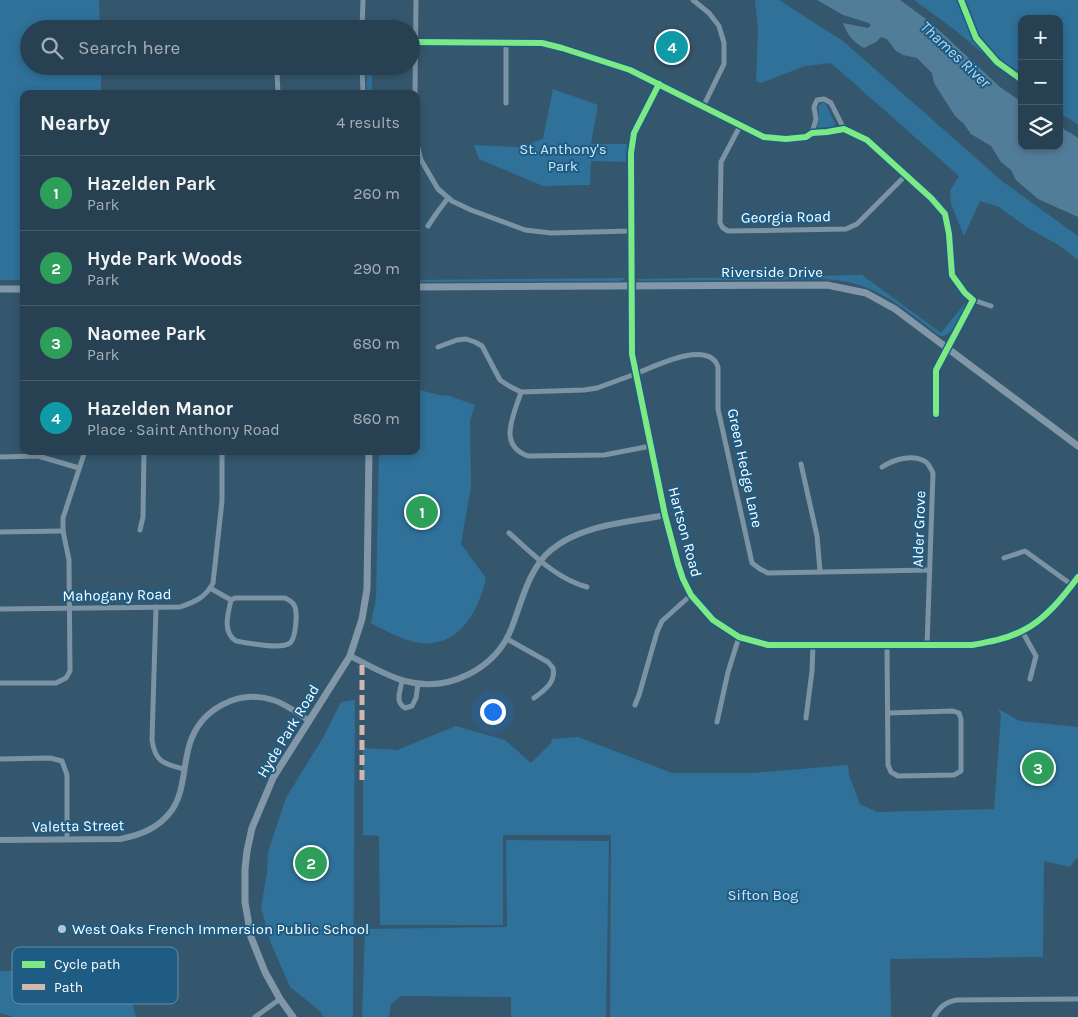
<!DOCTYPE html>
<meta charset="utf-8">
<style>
:root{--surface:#284152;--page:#344c5c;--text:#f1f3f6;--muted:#a5afb8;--line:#445a69;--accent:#b8c4cc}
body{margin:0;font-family:Karla,sans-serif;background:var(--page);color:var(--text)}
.controls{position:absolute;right:15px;top:15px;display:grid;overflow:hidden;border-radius:10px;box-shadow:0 2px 8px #0003}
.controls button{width:45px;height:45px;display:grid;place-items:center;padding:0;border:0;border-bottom:1px solid var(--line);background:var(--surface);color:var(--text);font:25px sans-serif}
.you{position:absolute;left:492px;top:711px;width:18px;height:18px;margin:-12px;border:4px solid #fff;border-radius:50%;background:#1a73e8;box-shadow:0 0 0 8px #1a73e833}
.badge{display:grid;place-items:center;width:32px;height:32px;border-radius:50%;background:var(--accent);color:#fff;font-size:16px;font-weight:700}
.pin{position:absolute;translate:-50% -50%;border:2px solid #fff;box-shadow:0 1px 5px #0006}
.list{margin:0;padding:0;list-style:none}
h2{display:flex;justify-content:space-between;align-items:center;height:65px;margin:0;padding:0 20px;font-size:21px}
h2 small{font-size:16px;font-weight:400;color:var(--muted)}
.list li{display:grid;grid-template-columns:32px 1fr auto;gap:15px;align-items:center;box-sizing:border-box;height:75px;padding:0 20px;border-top:1px solid var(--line)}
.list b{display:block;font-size:19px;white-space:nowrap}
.list p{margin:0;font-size:16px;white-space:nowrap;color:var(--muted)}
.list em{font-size:16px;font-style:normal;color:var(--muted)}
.icon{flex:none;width:28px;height:28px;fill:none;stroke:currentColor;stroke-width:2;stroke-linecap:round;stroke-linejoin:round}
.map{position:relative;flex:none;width:1078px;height:1017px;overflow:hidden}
.search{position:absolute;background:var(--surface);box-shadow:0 2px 8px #0003;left:20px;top:20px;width:400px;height:55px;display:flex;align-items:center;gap:12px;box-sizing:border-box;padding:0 18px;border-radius:28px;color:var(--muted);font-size:19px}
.panel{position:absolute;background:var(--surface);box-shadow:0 2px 8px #0003;left:20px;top:90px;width:400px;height:365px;border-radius:10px}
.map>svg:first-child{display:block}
.green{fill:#2f7199}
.water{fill:#527d99}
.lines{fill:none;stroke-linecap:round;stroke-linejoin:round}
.minor{stroke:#7c93a3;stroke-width:5}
.tertiary{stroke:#7c93a3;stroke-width:6}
.secondary{stroke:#8298a8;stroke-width:7}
.quiet{stroke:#d1b7ad;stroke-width:5;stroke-dasharray:10 5;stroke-linecap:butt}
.cycleway-casing{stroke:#1e5c84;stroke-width:9}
.cycleway{stroke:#7ce984;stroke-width:6}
.poi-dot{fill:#b8c4cc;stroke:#1e5c84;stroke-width:2}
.labels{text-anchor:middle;stroke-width:4;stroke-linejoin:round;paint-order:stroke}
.park-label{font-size:15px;fill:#cae6f7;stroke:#1e5c84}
.street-label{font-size:15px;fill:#fff;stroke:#1e5c84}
.poi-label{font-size:15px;fill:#fff;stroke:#1e5c84;text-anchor:start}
.water-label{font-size:16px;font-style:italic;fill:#b1d9f1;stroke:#1e5c84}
.key{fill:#1e5c84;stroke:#628da9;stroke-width:1}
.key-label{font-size:14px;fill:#fff}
</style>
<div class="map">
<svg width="1078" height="1017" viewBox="0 0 1078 1017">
<rect width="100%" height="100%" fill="#35576d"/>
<g class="green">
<polygon points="0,0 99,0 100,29 29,29 29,66 101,66 101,94 24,94 24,280 0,280"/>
<polygon points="755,0 779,0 843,41 1002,181 1078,236 1078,260 1060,246 1025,226 999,207 980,201 964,236 951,204 950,191 959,176 831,63 805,66 761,83 756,81 758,29"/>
<polygon points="914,0 1078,0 1078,125 1070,119 1059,114 1059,19 1022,19 1022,86 955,30"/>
<polygon points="366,66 372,66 372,94 367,94"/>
<polygon points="553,89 598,105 591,144 627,144 626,162 591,161 590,185 543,186 479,159 474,145 518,147 543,139"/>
<polygon points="823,102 826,105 835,123 834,127 819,128 817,126 819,119 818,106"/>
<path d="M862,275L941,333L966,302L965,305C960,315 953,338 940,336C915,317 890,295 859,285C848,281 836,280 825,279L641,281L636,279Z"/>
<polygon points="626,278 621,281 416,282 416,280"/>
<path d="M416,389L439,395L450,396L475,405L470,421L471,486L461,544L486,578C478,615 456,651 414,642C399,638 384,630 371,623L376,598L379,451H416Z"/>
<polygon points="355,700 353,1017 323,1017 320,1011 290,987 270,941 261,908 267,873 268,852 286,798 324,736 341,702"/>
<polygon points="998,709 1020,721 1078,727 1078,858 1075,860 1070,867 1044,861 1043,957 890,959 891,1017 610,1017 611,835 503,835 503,925 380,925 379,836 363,835 363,748 397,750 456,726 505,740 531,763 551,743 552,739 578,737 672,773 753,773 848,765 849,775 860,804 877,812 994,809 1001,715"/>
<polygon points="506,840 609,841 606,1017 511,1017 511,997 401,996 391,1004 389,1017 362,1017 365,929 507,927"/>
<polygon points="123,970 136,1017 13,1017 0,1013 0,971"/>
</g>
<path class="water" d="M817,0H900L930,22L1000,87L1022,102V146H1059V125C1065,131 1072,133 1078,138V217L1038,199L1016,180L1011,170L1001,162L991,146L971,134L964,124L955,116L934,83L932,73L917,58L903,55L896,51L887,39L881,37L876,42L864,48C853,42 847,34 843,23L868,28L871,25L869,23L843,15Z"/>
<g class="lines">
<g class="minor">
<polyline points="693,0 709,13 719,26 724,43 724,64 703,107"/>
<polyline points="362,29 363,0"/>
<polyline points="411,42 542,43 562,48 630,70 764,137 786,139 806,137 812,133 827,132 844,129 867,140 931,198 945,214 949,234 952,275 965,293 973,300 936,370 936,414"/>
<polyline points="506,42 506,103"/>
<polyline points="362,66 363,94"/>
<polyline points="278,94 277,72 279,66"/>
<polyline points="415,94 416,0"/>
<polyline points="740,126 721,162 720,223 723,228 728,231 846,229 857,224 906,175"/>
<polyline points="812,133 816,119 814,107 817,100 824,99 831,103 844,129"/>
<polyline points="416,141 421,160 438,189 452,201 471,210 525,230 551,233 631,231"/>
<polyline points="428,226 436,214 448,198"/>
<polyline points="632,286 631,153 634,133 659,84"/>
<polyline points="973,300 991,306"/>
<path d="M438,347L457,340L466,339L475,342L482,346L500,380L509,386L521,392L584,390L597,388C611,383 624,378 638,373C655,366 709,339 718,367V409L752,563L760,569L768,573L930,570"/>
<path d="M521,392C514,415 497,445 528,456L604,455L651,446"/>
<polyline points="0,457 38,456 79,468"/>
<polyline points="801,464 817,536 820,571"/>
<path d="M882,467C893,460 913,453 926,462C929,464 931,469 933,473L927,646"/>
<polyline points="140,530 143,517 144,451"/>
<polyline points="0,532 63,531"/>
<path d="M509,533C532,553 556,579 587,587"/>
<polyline points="1004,558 1025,551 1072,585"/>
<path d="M210,588L231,600L235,598H285C289,600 292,601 294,605C298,611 296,638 290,643C281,650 248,643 236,641C222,632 228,614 231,600"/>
<path d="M156,607L152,740C155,762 164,764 184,769"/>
<path d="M0,609L180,607C195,602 206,597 213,583L222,501V451"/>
<polyline points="1022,631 1036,656 1030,679"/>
<path d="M507,639L548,662L553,668C556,682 545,690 534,698"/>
<polyline points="887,646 888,765 891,772 898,776 954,775 961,771 961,719 959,713 953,711 888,713"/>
<path d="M402,680C401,691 394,701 405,708L412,706L416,698L418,684"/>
<polyline points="0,683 56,683 66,678 70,671 69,560 63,531 63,518 85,451"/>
<polyline points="635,705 639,695 657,632 662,621 691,595"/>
<polyline points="806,718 812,671 813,645"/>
<polyline points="717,722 728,672 739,637"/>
<polyline points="0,759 50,758 62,761 67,775 67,838"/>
<polyline points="255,1017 280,999"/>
<path d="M934,1017C940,1007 945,1002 957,1000L1078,999"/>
</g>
<g class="tertiary">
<path d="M632,286V354L635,374L665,515L683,579L691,595L713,620L739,637L768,645H972C989,642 1006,639 1022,631C1045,620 1063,597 1078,577"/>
<path d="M350,656C367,664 386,676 405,681C448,693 496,669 512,627C522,601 529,568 551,550C582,524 627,523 665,515"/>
<path d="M0,840L120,839C141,835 159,828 172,810C185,791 183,764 190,743C201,709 238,689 273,700C286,704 298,713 309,721"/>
</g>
<g class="secondary">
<polyline points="416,287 827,285 866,293 895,309 1078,446"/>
<polyline points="0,289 24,289"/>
<polyline points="293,1017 280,999 265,972 251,937 245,902 245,869 247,851 252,828 273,778 350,656 362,619 367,589 369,451"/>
</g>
<polyline class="quiet" points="362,780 362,661"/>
<g class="cycleway-casing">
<g id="cycleway">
<polyline points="961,0 976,38 997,62 1022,80"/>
<polyline points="411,42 542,43 562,48 630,70 764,137 786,139 806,137 812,133 827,132 844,129 867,140 931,198 945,214 949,234 952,275 965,293 973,300 936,370 936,414"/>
<path d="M659,84L634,133L631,153L632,354L665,515L678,564L683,579L691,595L713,620L739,637L768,645H972C989,642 1006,639 1022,631C1045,620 1063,597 1078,577"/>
</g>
</g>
<use href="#cycleway" class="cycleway"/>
</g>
<circle class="poi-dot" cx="62" cy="929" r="5"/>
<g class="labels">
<g class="park-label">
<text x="563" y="154">St. Anthony's<tspan x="563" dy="17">Park</tspan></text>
<text x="763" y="900">Sifton Bog</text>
</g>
<g class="street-label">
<text transform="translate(786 217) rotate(-1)" y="5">Georgia Road</text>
<text x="772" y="277">Riverside Drive</text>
<text transform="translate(745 468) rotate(78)" y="5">Green Hedge Lane</text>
<text transform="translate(919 529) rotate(-88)" y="5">Alder Grove</text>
<text transform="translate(685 532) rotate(75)" y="5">Hartson Road</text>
<text transform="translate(117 595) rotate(-1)" y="5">Mahogany Road</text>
<text transform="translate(288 731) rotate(-59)" y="5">Hyde Park Road</text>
<text transform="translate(78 826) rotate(-1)" y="5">Valetta Street</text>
</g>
<g class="poi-label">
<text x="72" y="934">West Oaks French Immersion Public School</text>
</g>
<g class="water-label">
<text transform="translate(956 54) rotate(43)" y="6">Thames River</text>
</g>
</g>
<rect x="12" y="947" width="166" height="57" rx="8" class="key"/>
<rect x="22" y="961" width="23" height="7" fill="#7ce984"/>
<rect x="22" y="984" width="23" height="6" fill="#d1b7ad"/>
<g class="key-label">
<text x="54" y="969">Cycle path</text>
<text x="54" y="992">Path</text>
</g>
</svg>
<div class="controls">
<button>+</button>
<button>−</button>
<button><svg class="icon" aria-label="layers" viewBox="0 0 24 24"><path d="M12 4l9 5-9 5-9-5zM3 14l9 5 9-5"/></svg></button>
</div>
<div class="you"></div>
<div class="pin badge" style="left:422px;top:512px;background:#2e9e5b">1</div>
<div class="pin badge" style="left:311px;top:863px;background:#2e9e5b">2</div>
<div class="pin badge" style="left:1038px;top:768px;background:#2e9e5b">3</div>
<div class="pin badge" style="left:672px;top:47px;background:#0f9aa8">4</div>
<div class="search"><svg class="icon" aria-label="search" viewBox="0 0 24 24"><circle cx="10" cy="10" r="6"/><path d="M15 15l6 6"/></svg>Search here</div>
<section class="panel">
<h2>Nearby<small>4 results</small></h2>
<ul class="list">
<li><span class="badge" style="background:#2e9e5b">1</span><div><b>Hazelden Park</b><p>Park</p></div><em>260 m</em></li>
<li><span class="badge" style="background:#2e9e5b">2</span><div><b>Hyde Park Woods</b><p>Park</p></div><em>290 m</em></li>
<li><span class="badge" style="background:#2e9e5b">3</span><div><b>Naomee Park</b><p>Park</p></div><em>680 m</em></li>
<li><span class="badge" style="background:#0f9aa8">4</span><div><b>Hazelden Manor</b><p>Place · Saint Anthony Road</p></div><em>860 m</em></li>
</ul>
</section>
</div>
